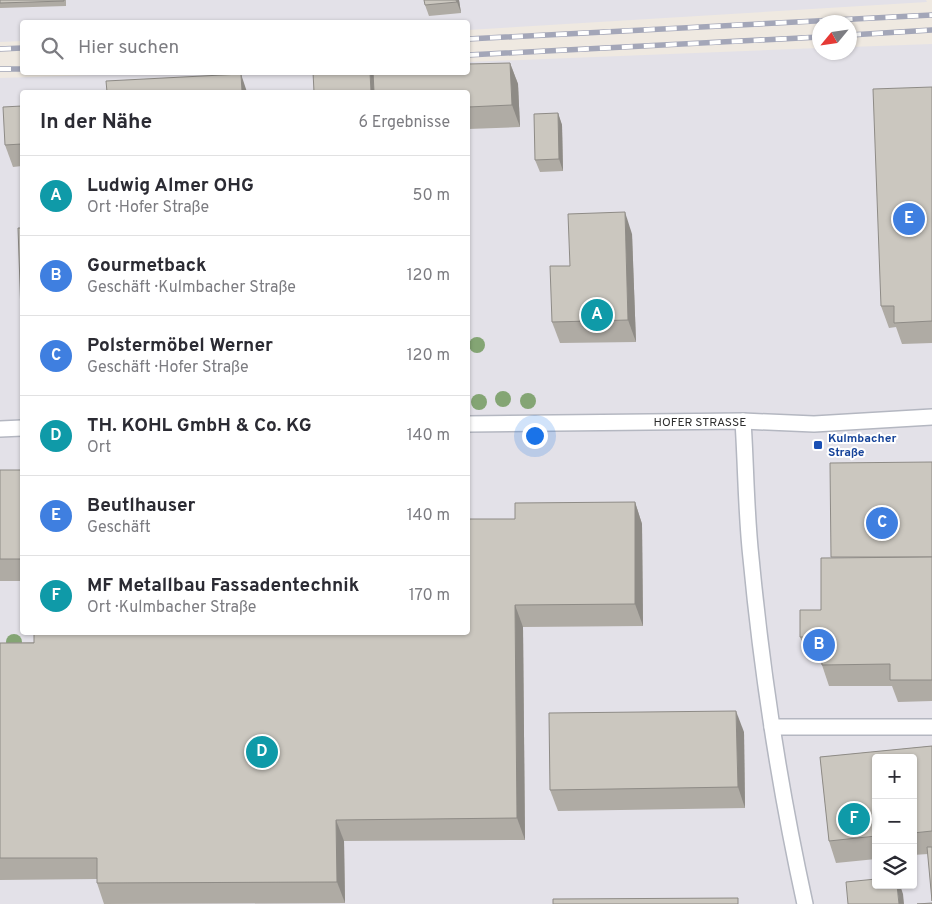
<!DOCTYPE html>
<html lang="de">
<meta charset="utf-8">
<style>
:root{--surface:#fff;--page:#f7f7f7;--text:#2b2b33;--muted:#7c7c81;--line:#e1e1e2;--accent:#0b8043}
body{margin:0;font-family:Overpass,sans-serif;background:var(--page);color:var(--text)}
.controls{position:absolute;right:15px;bottom:15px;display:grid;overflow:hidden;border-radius:5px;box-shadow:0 1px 4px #0004}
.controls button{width:45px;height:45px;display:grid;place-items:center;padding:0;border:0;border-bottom:1px solid var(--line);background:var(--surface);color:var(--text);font:25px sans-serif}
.compass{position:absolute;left:812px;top:15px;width:45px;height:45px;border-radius:50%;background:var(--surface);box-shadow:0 1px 4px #0004;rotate:241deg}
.you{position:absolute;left:534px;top:435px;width:18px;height:18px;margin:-12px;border:4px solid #fff;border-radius:50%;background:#1a73e8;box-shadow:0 0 0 8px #1a73e833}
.badge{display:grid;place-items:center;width:32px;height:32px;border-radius:50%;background:var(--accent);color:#fff;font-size:16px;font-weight:700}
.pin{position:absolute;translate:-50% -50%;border:2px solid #fff;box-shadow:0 1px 5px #0006}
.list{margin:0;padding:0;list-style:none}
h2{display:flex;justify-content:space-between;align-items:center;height:65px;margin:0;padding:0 20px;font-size:21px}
h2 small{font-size:16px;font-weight:400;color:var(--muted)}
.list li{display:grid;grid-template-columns:32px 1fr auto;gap:15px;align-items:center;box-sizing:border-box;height:80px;padding:0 20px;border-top:1px solid var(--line)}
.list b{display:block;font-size:19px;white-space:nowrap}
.list p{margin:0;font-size:16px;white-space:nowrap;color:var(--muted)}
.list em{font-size:16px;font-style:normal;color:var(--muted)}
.icon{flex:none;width:28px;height:28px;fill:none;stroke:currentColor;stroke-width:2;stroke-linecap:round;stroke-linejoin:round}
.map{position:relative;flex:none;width:932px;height:904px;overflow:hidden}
.search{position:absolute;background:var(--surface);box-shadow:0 1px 4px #0004;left:20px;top:20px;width:450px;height:55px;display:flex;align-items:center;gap:12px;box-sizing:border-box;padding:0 18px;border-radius:5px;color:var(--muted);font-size:19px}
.panel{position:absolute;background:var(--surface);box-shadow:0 1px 4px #0004;left:20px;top:90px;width:450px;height:545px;border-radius:5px}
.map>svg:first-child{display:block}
.industrial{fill:#e3e1e8;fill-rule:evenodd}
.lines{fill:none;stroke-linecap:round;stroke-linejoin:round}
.minor-casing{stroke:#b4b7c1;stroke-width:18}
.minor{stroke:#fff;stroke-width:15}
.rail-casing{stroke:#a3a6b8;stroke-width:5.5}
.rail{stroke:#fff;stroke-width:4;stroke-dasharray:11;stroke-linecap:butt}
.tree{fill:#84a574}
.wall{fill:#afaba4}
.shaded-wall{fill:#8e8b86}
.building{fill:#cbc7bf;stroke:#8e8b86}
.transit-dot{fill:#1a4fb4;stroke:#fff;stroke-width:2}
.labels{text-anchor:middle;stroke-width:4;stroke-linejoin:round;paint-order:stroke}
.street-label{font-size:12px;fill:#2e2e2e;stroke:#fff}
.transit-label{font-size:12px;font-weight:bold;fill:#164399;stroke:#fff;text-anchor:start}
</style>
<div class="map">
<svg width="932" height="904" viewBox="0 0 932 904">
<rect width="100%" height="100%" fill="#efe9e1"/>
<g class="industrial">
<polygon points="0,0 926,0 927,2 468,30 468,22 22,22 22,41 0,42"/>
<path d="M932,44V904H0V78L186,72H468V62L819,48L820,52H850V47ZM22,92H468V632H22ZM876,758H913V885H876Z"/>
</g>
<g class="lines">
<g class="minor-casing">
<g id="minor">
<path d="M743,421C746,467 746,513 751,558C762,674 780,790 805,904"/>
<polyline points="468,424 743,421 814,424 932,417"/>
<polyline points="0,429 22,428"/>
<polyline points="772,727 932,727"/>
</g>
</g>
<use href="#minor" class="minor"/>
<g class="rail-casing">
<g id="rail">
<polyline points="850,35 932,30"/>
<polyline points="468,39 932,15"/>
<polyline points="0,49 22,48"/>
<polyline points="468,55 820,37"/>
<polyline points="0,69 22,69"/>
</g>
</g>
<use href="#rail" class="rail"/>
</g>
<g class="tree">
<circle cx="477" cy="345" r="8"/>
<circle cx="503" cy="399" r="8"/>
<circle cx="528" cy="401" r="8"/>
<circle cx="479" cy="402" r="8"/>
<circle cx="14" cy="642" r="8"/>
</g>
<g class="wall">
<polygon points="0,0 66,0 66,6 0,8"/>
<polygon points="459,0 461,13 429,16 425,5"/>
<polygon points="510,63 518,84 520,127 468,129 468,92"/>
<polygon points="932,87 932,343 902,344 896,327 889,328 881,306"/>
<polygon points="22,106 22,166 13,167 5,145"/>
<polygon points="558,113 562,125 563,171 540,172 535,160"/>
<polygon points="632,234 636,342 560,343 552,322 570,266"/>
<polygon points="932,462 932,701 898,702 892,686 829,686 822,665 821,659 808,658 800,637"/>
<rect x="0" y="470" width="22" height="111"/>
<polygon points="635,502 642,524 643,626 523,627 525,840 344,841 345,903 104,904 97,883 97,879 0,880 0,643 468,632 515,519"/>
<polygon points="744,732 745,808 558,811 550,790"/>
<polygon points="932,746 932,901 928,854 913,855 913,758 876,758 876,859 836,863 829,841 820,757"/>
</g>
<g class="shaded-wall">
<polygon points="456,0 459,0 461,13 457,2"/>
<polygon points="510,63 518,84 520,127 512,105"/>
<polygon points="370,72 374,72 380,92 371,92"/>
<polygon points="241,74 247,92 242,92"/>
<polygon points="558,113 562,125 563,171 559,159"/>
<polygon points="625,212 632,234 636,342 628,320"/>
<polygon points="635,502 642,524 643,626 635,604"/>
<polygon points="515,605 523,627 525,840 517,818"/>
<polygon points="736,711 744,732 745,808 738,787"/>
<polygon points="336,820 344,841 345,903 337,882"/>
<polygon points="897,885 900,885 903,894 904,904 899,904"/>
</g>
<g class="building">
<polygon points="0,0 64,0 64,1 0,3"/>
<polygon points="424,0 456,0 457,2 425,5"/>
<polygon points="510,63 512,105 468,107 468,92 374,92 373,72 468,72 468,64"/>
<polygon points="313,72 370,72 371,92 314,92"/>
<polygon points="241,74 242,92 107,92 106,81"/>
<polygon points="932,87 932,321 894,323 894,306 881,306 873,89"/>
<polygon points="22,106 22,144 5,145 3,107"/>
<polygon points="558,113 559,159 535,160 534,114"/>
<polygon points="625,212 628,320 552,322 550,266 570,266 568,214"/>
<polygon points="18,228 22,228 22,342"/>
<polygon points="932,462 932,557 831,557 830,463"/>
<rect x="0" y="470" width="22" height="89"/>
<polygon points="635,502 635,604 515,605 517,818 336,820 337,882 97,883 97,858 0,858 0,643 34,643 34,632 468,632 468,519 515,519 515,503"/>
<polygon points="932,557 932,680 890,680 890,664 822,665 821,637 800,637 800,610 821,610 821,558"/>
<polygon points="736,711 738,787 550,790 549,713"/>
<polygon points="932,746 932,831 913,833 913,758 876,758 876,836 829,841 820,757"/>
<polygon points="927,847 932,847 932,901"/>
<polygon points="876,879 876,885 897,885 899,904 848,904 846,882"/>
<polygon points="738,898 738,904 553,904 553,899"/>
<polygon points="932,903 932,904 917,904"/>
</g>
<rect class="transit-dot" x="813" y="440" width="10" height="10" rx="2.5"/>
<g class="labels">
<g class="street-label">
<text x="700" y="426">HOFER STRASSE</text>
</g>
<g class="transit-label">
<text x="828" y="442">Kulmbacher<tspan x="828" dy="14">Straße</tspan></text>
</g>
</g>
</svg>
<div class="controls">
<button>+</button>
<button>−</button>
<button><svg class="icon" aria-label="layers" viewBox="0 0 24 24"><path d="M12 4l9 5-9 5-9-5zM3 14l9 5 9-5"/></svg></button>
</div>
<svg class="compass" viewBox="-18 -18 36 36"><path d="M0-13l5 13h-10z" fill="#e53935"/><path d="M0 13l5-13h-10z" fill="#7c7c81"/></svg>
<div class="you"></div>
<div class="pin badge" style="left:597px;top:315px;background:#0f9aa8">A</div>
<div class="pin badge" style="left:819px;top:645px;background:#3f7fe0">B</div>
<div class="pin badge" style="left:882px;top:523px;background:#3f7fe0">C</div>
<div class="pin badge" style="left:262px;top:752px;background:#0f9aa8">D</div>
<div class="pin badge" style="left:909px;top:219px;background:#3f7fe0">E</div>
<div class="pin badge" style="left:854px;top:819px;background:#0f9aa8">F</div>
<div class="search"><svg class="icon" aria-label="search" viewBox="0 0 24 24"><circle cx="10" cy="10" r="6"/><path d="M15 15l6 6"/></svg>Hier suchen</div>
<section class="panel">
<h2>In der Nähe<small>6 Ergebnisse</small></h2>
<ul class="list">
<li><span class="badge" style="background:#0f9aa8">A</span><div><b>Ludwig Almer OHG</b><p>Ort · Hofer Straße</p></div><em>50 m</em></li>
<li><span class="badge" style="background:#3f7fe0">B</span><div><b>Gourmetback</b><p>Geschäft · Kulmbacher Straße</p></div><em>120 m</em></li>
<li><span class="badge" style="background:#3f7fe0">C</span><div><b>Polstermöbel Werner</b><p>Geschäft · Hofer Straße</p></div><em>120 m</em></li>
<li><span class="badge" style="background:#0f9aa8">D</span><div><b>TH. KOHL GmbH &amp; Co. KG</b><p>Ort</p></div><em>140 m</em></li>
<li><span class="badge" style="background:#3f7fe0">E</span><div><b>Beutlhauser</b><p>Geschäft</p></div><em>140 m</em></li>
<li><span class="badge" style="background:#0f9aa8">F</span><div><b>MF Metallbau Fassadentechnik</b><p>Ort · Kulmbacher Straße</p></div><em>170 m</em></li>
</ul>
</section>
</div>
